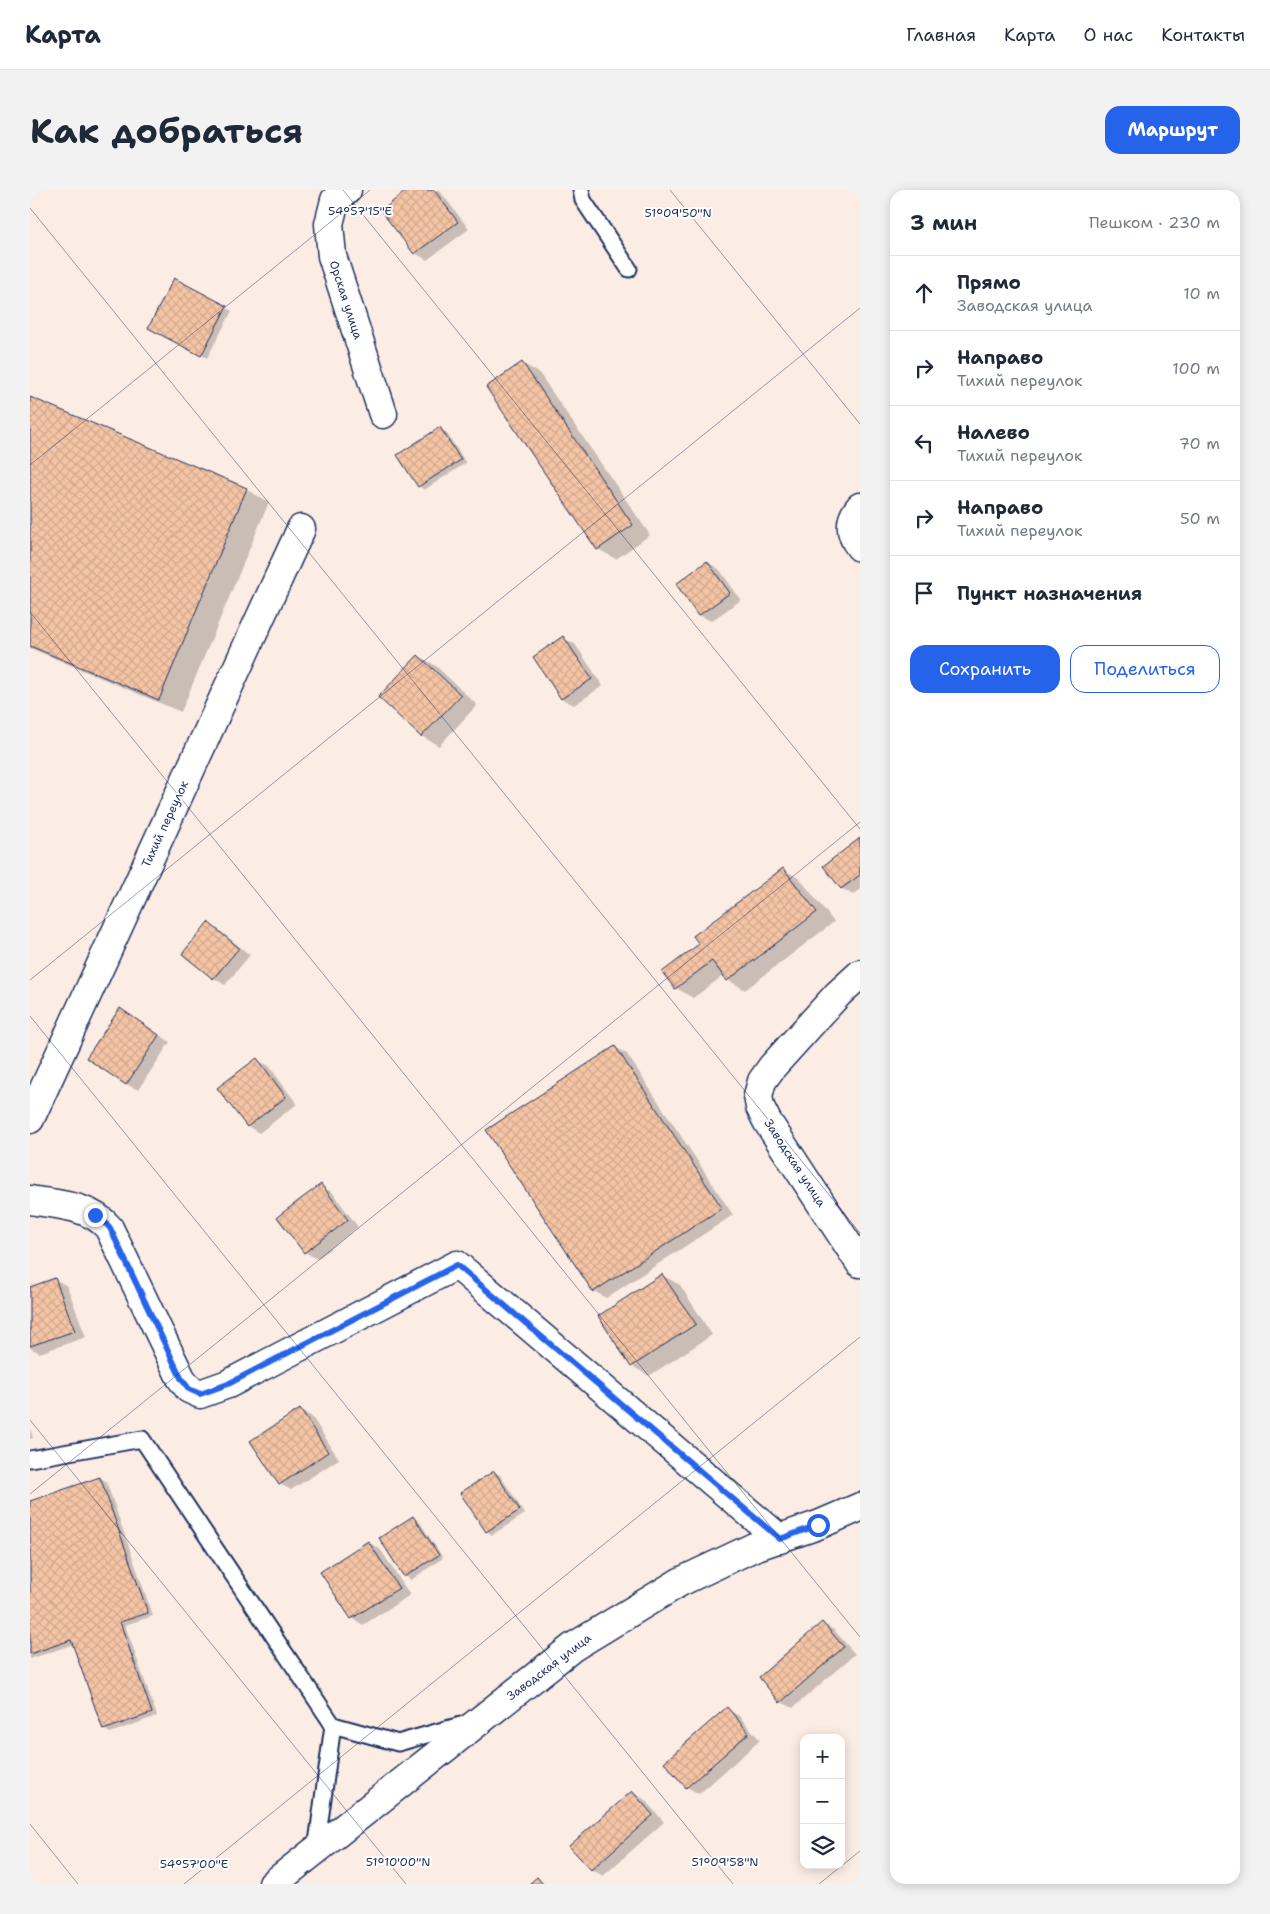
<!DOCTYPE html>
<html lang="ru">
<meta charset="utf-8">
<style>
:root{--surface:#fff;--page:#f2f2f3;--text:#1f2937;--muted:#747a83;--line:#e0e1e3;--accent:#2563eb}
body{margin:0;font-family:"Shantell Sans",sans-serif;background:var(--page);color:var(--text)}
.controls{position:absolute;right:15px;bottom:15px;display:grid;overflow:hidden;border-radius:10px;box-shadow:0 2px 12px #0003}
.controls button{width:45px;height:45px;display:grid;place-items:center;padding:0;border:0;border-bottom:1px solid var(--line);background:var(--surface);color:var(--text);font:25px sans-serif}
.stop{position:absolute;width:15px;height:15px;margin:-11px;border:4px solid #2563eb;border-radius:50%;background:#fff}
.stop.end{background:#2563eb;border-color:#fff;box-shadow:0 1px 5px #0008}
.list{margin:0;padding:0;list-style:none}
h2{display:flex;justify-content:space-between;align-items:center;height:65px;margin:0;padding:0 20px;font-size:21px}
h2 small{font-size:16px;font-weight:400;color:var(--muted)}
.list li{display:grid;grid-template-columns:32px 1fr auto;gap:15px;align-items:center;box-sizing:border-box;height:75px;padding:0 20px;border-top:1px solid var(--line)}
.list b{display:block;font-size:19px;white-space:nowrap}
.list p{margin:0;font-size:16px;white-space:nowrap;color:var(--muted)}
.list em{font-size:16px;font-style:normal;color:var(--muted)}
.actions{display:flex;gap:10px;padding:15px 20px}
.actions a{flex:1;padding:11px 0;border:1px solid var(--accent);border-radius:15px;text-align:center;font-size:18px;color:var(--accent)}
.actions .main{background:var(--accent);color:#fff}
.icon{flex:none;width:28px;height:28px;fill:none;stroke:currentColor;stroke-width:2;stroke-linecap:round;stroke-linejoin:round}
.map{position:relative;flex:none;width:830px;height:1694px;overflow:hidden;border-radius:15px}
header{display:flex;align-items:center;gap:30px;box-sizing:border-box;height:70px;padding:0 25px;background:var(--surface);border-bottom:1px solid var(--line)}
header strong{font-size:24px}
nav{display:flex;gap:28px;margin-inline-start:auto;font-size:18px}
.intro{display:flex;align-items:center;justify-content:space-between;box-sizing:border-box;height:120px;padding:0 30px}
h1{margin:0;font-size:35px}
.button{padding:12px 22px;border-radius:15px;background:var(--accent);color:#fff;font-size:18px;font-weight:700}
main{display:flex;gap:30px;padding:0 30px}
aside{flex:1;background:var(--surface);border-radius:15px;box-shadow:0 2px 12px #0003}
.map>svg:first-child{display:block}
.shadow{fill:#0003}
.building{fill:url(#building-cross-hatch);stroke:#1b2f5e}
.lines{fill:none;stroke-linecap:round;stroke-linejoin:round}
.service-casing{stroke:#1b2f5e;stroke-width:19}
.minor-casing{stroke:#1b2f5e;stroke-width:31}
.service{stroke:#fff;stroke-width:15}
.minor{stroke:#fff;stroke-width:28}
.route{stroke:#2563eb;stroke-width:6}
.ticks{fill:none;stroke:#1b2f5e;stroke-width:1;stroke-opacity:0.45}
.labels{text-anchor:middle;stroke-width:4;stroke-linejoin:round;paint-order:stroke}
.street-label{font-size:12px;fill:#1b2f5e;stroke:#fff}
.ticks-label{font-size:12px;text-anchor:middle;fill:#1b2f5e;stroke:#fff;stroke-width:4;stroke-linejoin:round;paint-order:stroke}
</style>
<header>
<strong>Карта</strong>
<nav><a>Главная</a><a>Карта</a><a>О нас</a><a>Контакты</a></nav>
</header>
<div class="intro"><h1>Как добраться</h1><a class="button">Маршрут</a></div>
<main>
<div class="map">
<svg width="830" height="1694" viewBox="0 0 830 1694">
<defs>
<pattern id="building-cross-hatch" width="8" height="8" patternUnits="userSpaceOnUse" patternTransform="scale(1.25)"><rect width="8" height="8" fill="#f5c4a4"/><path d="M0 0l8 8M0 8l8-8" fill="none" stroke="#d1a990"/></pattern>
</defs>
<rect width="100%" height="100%" fill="#fcede4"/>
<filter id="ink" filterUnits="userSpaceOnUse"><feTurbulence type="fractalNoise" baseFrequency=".02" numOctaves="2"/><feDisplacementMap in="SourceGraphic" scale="10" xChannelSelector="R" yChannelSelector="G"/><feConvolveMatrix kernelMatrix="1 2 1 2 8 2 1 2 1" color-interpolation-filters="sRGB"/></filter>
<g filter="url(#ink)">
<g class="shadow">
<polygon points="379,0 409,0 439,39 397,70 385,63 352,21"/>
<polygon points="145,90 202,121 177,168 120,137"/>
<polygon points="492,173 509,183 620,345 586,369 568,359"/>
<polygon points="0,208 217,300 239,312 151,522 0,458"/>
<polygon points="410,239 416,242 436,273 394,300 389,296"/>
<polygon points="677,372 689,379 711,410 681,431 669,425"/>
<polygon points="533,448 545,454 573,496 544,515 532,509 504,467"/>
<polygon points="389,466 406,476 447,515 409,556 391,546"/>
<polygon points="830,650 830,700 823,705 811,698"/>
<polygon points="753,679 770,689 804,732 715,800 698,790 694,785 663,808 646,798 671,755"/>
<polygon points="178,734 190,741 220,765 195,795 184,788 154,763"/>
<polygon points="102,826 140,852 108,900 96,894"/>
<polygon points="585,857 597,864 703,1025 576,1108 564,1101"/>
<polygon points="227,870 239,876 267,914 229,943 217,936"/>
<polygon points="291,996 302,1002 328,1037 287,1069 275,1062"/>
<polygon points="632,1085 650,1095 682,1145 619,1186 602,1176"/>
<polygon points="25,1089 37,1096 56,1147 10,1163 0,1158 0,1098"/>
<polygon points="270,1220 282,1227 309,1269 261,1300 250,1294"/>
<polygon points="0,1238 3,1248 0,1249"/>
<polygon points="464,1282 470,1285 495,1324 462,1345 457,1341 432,1303"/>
<polygon points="70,1288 76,1291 123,1426 95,1435 127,1526 80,1543 74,1539 44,1454 0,1469 0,1313"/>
<polygon points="383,1328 389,1331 413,1368 381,1390 375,1386 351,1348"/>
<polygon points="338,1352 350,1359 380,1405 333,1435 322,1428"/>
<polygon points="793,1434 804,1440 825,1464 763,1518 751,1512"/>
<polygon points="697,1519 709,1526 730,1550 669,1604 657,1597"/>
<polygon points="602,1602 614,1609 634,1632 573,1686 561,1679"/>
</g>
<g class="building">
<polygon points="377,0 404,0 428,32 384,64 351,21"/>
<polygon points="144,88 197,116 171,166 118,138"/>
<polygon points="492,172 603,335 567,360 456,197"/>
<polygon points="0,207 217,298 129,510 0,456"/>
<polygon points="410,237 431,270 388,297 367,265"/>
<polygon points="677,371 700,403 668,426 646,394"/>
<polygon points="533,446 562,489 531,509 503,467"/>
<polygon points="388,465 431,505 391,547 348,507"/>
<polygon points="830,648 830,685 811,699 793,676"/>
<polygon points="753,678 787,722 697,791 682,771 645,799 632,782 669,754 663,746"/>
<polygon points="178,732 209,758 183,789 152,764"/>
<polygon points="90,818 129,845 96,895 56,868"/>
<polygon points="585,856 692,1018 563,1102 456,940"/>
<polygon points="227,868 256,907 217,937 187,898"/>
<polygon points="291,994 318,1030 274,1063 247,1027"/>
<polygon points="632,1084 666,1134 601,1177 568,1126"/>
<polygon points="25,1088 45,1141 0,1156 0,1097"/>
<polygon points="270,1219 298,1262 249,1295 220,1251"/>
<polygon points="464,1281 490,1320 456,1342 430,1303"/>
<polygon points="70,1287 118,1423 90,1432 122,1523 73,1540 41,1450 0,1464 0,1311"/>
<polygon points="383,1326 409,1365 374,1387 349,1348"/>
<polygon points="338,1351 369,1398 321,1429 290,1382"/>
<polygon points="792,1432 814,1457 750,1513 729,1487"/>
<polygon points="697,1517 719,1543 656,1598 634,1572"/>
<polygon points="602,1601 623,1625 561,1680 539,1656"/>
<polygon points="507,1687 513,1694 499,1694"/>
</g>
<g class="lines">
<g class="service-casing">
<g id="service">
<polyline points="551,0 553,10 599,79"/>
<polyline points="0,1269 112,1249 303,1535"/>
<polyline points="286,1660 303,1535 368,1553 438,1533"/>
</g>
</g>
<g class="minor-casing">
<g id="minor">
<polyline points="317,0 305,10 299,34 302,66 353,224"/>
<path d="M830,317C819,330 819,343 830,357"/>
<polyline points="830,784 808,804 742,877 732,891 728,906 730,917 737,931 830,1073"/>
<polyline points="0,929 271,339"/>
<path d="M0,1010C28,1015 60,1015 79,1038L151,1188L159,1199L170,1204L198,1194L427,1075L750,1349"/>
<polyline points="243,1694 543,1457 650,1392 724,1357 788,1335 830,1317"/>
</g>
</g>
<use href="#service" class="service"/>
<use href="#minor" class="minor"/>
</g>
</g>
<g class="lines" filter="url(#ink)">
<polyline class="route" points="65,1025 73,1030 80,1038 151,1188 159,1199 170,1204 198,1194 427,1075 750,1349 788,1335"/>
</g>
<path class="ticks" d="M313,0L830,639M640,0L830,234M0,18L830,1043M0,275L340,0M0,422L830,1447M0,790L830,118M0,826L703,1694M0,1230L376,1694M0,1304L830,632M0,1634L48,1694M154,1694L830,1147M789,1694L830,1661"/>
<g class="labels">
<g class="street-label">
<text transform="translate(316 110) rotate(72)" y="4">Орская улица</text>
<text transform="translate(135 634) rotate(-65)" y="4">Тихий переулок</text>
<text transform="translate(765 973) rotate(57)" y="4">Заводская улица</text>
<text transform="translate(519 1477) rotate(-37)" y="4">Заводская улица</text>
</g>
</g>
<g class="ticks-label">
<text x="330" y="25">54°57'15"E</text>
<text x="648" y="27">51°09'50"N</text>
<text x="368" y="1676">51°10'00"N</text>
<text x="695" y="1676">51°09'58"N</text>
<text x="164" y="1678">54°57'00"E</text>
</g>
</svg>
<div class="controls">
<button>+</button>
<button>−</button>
<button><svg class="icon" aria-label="layers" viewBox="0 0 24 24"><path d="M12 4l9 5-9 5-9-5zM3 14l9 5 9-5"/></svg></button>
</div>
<div class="stop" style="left:788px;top:1335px"></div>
<div class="stop end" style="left:65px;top:1025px"></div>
</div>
<aside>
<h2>3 мин<small>Пешком · 230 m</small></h2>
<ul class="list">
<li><svg class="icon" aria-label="ahead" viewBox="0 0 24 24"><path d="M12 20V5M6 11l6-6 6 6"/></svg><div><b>Прямо</b><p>Заводская улица</p></div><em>10 m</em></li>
<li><svg class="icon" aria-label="right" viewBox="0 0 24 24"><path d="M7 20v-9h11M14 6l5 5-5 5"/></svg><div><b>Направо</b><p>Тихий переулок</p></div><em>100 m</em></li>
<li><svg class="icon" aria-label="left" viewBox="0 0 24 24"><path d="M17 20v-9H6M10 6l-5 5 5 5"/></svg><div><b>Налево</b><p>Тихий переулок</p></div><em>70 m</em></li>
<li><svg class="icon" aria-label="right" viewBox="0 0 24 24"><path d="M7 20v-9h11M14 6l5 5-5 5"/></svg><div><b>Направо</b><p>Тихий переулок</p></div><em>50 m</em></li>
<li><svg class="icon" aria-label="arrive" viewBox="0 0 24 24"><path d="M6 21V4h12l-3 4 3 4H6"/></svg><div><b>Пункт назначения</b></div></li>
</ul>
<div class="actions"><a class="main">Сохранить</a><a>Поделиться</a></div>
</aside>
</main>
